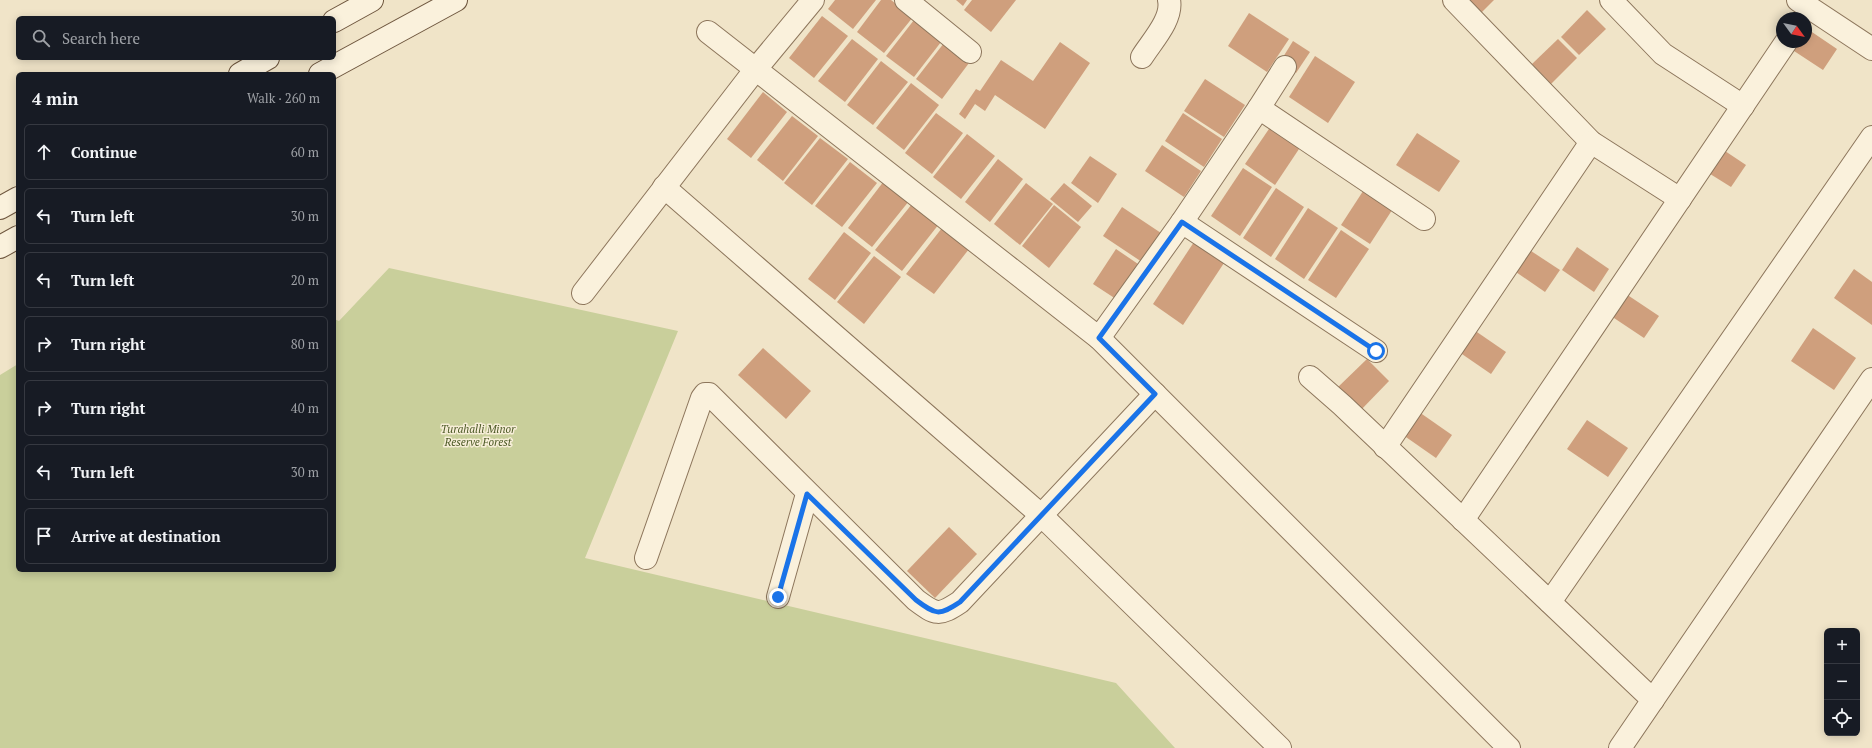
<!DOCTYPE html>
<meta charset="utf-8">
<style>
:root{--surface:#171b24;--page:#20242c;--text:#f1f3f6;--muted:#9ea1a6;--line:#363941}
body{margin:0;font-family:"PT Serif",serif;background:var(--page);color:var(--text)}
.controls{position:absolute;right:12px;bottom:12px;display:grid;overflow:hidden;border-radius:6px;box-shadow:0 2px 10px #0003}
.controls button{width:36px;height:36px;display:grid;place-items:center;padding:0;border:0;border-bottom:1px solid var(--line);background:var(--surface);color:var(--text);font:20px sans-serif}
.compass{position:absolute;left:1776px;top:12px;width:36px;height:36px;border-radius:50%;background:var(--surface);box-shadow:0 2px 10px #0003;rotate:123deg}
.stop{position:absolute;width:12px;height:12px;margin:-9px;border:3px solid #1a73e8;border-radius:50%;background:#fff}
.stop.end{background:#1a73e8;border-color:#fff;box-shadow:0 1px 4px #0008}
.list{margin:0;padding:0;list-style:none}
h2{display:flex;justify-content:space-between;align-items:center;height:52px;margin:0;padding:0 16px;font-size:17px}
h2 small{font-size:13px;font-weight:400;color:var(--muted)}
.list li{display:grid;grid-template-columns:26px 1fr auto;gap:12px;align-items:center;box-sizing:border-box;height:56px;margin:0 8px 8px;padding:0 8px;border:1px solid var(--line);border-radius:6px}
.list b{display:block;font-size:15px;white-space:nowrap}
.list em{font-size:13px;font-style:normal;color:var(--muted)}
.icon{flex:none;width:22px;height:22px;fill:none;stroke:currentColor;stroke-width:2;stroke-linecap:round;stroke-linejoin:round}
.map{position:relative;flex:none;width:1872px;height:748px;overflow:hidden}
.search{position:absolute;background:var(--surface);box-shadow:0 2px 10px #0003;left:16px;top:16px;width:320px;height:44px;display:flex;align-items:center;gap:10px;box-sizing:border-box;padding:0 14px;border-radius:6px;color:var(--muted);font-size:15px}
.panel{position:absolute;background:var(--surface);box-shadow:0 2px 10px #0003;left:16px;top:72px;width:320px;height:500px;border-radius:6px}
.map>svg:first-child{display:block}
.green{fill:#c9cf9b}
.building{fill:#cf9f7d}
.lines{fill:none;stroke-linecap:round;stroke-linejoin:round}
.minor-casing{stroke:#8d765c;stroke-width:24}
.secondary-casing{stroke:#6f573f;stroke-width:24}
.minor{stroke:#faf1dc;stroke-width:22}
.secondary{stroke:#faf1dc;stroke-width:22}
.route{stroke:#1a73e8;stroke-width:5}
.labels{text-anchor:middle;stroke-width:3;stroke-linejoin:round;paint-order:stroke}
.park-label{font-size:11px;font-style:italic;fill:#4d5a26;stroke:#f7eed8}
</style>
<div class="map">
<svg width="1872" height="748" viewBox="0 0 1872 748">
<rect width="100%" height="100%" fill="#f0e4c8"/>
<polygon class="green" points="389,268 678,331 585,558 1116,683 1175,748 0,748 0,375 18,364 18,570 334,570 334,319 339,321"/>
<g class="building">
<polygon points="835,0 876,0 853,29 828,9"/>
<polygon points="881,0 891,0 913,17 884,53 857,32"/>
<polygon points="956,0 967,0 963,6"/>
<polygon points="972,0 1016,0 991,32 964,10"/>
<polygon points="1464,0 1494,0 1479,15"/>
<polygon points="1587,10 1606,29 1579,55 1561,37"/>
<polygon points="1249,13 1289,39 1267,72 1228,46"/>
<polygon points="822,16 848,36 814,78 789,58"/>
<polygon points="914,20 941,42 914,77 886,56"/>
<polygon points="1806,28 1837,49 1823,70 1791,49 1796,42 1806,42"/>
<polygon points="852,39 878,59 845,102 818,81"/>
<polygon points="1558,39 1577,58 1551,84 1532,64"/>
<polygon points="1293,41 1310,52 1296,73 1280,62"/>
<polygon points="1060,42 1090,63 1045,129 995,95 985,111 975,104 965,119 959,114 976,89 980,91 1001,60 1033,81"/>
<polygon points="944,43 969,63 942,99 916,79"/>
<polygon points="1315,56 1355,82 1328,123 1289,97"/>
<polygon points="881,61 908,82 873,125 847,105"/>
<polygon points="1205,79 1245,105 1224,137 1184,111"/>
<polygon points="911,83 939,105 904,150 876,128"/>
<polygon points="763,92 787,112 751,158 727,139"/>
<polygon points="936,113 963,133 932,174 905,153"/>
<polygon points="1183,113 1222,139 1204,167 1165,141"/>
<polygon points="792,116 818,136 783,181 757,160"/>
<polygon points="1271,126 1301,146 1275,185 1245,164"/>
<polygon points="1417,133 1460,161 1439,192 1396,165"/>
<polygon points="967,134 995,156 961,199 933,177"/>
<polygon points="820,138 848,159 812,205 784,183"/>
<polygon points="1162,145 1201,171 1184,197 1145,171"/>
<polygon points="1722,149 1746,165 1731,187 1707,172"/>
<polygon points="1090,156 1117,174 1098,203 1071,183"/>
<polygon points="998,159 1023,179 990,222 965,202"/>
<polygon points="850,162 877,183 842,227 815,206"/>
<polygon points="1243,168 1272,187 1240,236 1211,216"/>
<polygon points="884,181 909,201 872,247 848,228"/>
<polygon points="1026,183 1053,204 1020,245 994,224"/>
<polygon points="1064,183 1092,206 1078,222 1050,199"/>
<polygon points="1367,185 1396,204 1370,244 1341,225"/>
<polygon points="1276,188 1304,207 1271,257 1243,238"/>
<polygon points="912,204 939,224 902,271 875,250"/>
<polygon points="1054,205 1081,227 1049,268 1022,246"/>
<polygon points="1122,207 1161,233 1142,262 1103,236"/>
<polygon points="1308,208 1338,228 1304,279 1275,259"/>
<polygon points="942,228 969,249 934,294 906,274"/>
<polygon points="1341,230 1369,249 1336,298 1308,280"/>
<polygon points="844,232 871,253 835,300 808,279"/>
<polygon points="1194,242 1224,263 1183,325 1153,304"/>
<polygon points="1577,247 1609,269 1594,292 1562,270"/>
<polygon points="1116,249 1141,266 1119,301 1093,284"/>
<polygon points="1528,249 1560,270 1545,292 1513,270"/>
<polygon points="874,256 901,277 864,324 837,302"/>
<polygon points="1854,269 1872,282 1872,325 1834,298"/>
<polygon points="1626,294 1659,316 1644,338 1611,316"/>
<polygon points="1813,328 1856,358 1834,390 1791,361"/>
<polygon points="1474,330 1506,352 1491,374 1459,352"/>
<polygon points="763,348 811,391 786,419 738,375"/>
<polygon points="1367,359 1389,381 1359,412 1336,389"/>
<polygon points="1419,412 1452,435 1436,458 1403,435"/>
<polygon points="1587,420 1628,448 1608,477 1567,449"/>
<polygon points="949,527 977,554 935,598 907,571"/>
</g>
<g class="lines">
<g class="minor-casing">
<g id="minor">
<polyline points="906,0 970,52"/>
<polyline points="1454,0 1591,142 1680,199"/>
<polyline points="1611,0 1663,54 1743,106"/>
<polyline points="1798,0 1872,49"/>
<polyline points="708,32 1099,338 1182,222 1376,351"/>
<path d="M1142,57C1152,41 1173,19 1169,0"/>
<polyline points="1259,108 1285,67"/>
<polyline points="664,187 1041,515 1280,748"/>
<polyline points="1182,222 1259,108 1424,219"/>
<polyline points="583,293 755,70 813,0"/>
<polyline points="1099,338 1509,748"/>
<polyline points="1310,377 1342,405 1653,700"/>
<polyline points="1385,447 1591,142"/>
<polyline points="1463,520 1786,42"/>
<path d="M646,558L702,398L705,394H709L916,600C936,615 939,616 960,602L1155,394"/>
<polyline points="778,597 807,494"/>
<polyline points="1550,602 1872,137"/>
<polyline points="1620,748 1872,379"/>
</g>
</g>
<g class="secondary-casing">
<g id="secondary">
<polyline points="334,21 372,0"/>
<polyline points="240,74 268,58"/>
<polyline points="320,74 456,0"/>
<polyline points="0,208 18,198"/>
<polyline points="0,247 18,237"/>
</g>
</g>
<use href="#minor" class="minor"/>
<use href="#secondary" class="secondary"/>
</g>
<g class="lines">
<path class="route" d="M778,597L807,494L916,600C936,615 939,616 960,602L1155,394L1099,338L1182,222L1376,351"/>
</g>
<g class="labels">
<g class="park-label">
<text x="478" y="433">Turahalli Minor<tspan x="478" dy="13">Reserve Forest</tspan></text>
</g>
</g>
</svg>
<div class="controls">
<button>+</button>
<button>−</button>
<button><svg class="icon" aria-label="locate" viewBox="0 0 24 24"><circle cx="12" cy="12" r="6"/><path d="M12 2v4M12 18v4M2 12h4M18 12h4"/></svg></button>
</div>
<svg class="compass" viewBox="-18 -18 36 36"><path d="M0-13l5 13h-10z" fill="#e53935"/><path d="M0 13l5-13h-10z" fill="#9ea1a6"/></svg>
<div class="stop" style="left:1376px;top:351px"></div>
<div class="stop end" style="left:778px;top:597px"></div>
<div class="search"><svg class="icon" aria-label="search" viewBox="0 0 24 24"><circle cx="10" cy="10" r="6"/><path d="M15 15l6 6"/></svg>Search here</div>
<section class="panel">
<h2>4 min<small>Walk · 260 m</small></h2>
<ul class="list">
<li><svg class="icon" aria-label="ahead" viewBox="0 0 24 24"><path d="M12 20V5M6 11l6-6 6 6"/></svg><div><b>Continue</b></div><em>60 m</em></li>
<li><svg class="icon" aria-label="left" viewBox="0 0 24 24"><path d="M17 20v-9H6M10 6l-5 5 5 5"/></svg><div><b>Turn left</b></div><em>30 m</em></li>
<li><svg class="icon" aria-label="left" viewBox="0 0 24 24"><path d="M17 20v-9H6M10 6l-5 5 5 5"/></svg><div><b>Turn left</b></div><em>20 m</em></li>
<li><svg class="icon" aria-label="right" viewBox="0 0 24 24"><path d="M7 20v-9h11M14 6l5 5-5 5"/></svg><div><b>Turn right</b></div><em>80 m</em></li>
<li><svg class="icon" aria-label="right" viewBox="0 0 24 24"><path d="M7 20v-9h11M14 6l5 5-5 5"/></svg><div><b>Turn right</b></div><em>40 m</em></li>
<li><svg class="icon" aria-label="left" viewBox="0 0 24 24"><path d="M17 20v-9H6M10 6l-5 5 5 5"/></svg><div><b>Turn left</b></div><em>30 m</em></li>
<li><svg class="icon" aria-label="arrive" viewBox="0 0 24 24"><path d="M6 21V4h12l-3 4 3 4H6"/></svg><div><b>Arrive at destination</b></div></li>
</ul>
</section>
</div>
